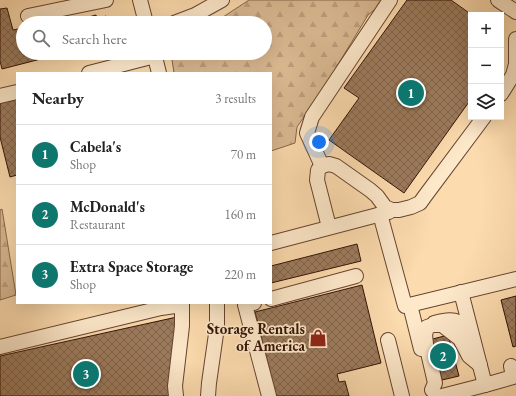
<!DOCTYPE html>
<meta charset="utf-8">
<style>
:root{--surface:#fff;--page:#f2f2f2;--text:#222;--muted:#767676;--line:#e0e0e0;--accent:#0f766e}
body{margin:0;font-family:"EB Garamond",serif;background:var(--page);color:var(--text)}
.controls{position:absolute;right:12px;top:12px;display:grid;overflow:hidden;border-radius:0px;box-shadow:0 4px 16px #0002}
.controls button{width:36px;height:36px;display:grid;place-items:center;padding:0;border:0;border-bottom:1px solid var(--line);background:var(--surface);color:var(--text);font:20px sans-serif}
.you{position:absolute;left:319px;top:142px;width:14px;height:14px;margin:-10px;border:3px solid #fff;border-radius:50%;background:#1a73e8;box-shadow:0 0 0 6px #1a73e833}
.badge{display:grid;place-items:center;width:26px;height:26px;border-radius:50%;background:var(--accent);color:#fff;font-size:13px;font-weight:700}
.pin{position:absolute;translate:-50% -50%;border:2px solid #fff;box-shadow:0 1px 4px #0006}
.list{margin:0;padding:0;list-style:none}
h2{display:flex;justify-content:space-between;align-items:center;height:52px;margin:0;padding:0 16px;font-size:17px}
h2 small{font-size:13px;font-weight:400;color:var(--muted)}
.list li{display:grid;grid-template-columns:26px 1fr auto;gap:12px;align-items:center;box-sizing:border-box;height:60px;padding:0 16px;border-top:1px solid var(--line)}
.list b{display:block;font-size:15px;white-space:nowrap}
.list p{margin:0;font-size:13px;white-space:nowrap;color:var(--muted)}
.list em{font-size:13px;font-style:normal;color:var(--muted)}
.icon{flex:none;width:22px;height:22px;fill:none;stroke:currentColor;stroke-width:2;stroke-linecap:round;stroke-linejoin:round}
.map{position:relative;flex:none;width:516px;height:396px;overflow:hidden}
.search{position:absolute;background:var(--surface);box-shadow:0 4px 16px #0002;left:16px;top:16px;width:256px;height:44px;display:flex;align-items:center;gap:10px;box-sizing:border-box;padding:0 14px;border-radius:22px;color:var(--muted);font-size:15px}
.panel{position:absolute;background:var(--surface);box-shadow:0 4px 16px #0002;left:16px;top:72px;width:256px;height:232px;border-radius:0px}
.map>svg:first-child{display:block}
.forest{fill:url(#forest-firs);stroke:#87664c}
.building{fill:url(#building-cross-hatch);stroke:#341306}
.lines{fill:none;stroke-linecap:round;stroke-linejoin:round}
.minor-casing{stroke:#664530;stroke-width:16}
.minor{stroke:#fde8ca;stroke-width:14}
.labels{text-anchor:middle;stroke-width:3.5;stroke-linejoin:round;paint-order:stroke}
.poi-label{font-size:15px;font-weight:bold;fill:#341306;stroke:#fde8ca;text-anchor:end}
</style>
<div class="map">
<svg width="516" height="396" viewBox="0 0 516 396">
<defs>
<pattern id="forest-firs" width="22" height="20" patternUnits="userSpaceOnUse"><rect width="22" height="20" fill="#dab991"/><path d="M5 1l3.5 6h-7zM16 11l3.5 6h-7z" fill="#bc9e7c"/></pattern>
<pattern id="building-cross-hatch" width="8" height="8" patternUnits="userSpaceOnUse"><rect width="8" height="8" fill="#9c7b5d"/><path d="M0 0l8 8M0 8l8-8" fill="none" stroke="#80644b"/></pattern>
</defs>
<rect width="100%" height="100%" fill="#fcdbae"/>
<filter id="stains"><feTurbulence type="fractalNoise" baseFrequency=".005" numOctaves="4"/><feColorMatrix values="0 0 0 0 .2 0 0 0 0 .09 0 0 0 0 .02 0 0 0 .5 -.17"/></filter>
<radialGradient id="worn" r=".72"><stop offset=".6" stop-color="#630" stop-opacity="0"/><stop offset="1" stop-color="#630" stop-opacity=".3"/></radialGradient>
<g class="forest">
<polygon points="249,0 386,0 368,15 328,81 297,127 295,143 271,151 271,73 174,73 171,53 265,53 265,23 210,23 220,19"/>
<polygon points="2,209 16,295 0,300 0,210"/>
</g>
<g class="building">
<polygon points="407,0 451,0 472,15 471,15 471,99 404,193 329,140 359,98 344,88"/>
<polygon points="7,8 13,30 23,28 23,53 64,53 2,69 0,61 0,9"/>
<polygon points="96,15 97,19 106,16 108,23 67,23"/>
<polygon points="17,98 17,175 10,177 0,137 0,102"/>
<polygon points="357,244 361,261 271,283 271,266"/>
<polygon points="362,285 381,363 337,374 339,382 345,381 349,396 276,396 255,312"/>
<polygon points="516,296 516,346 513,347 501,300"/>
<polygon points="177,317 171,396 1,396 0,395 0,356"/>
<polygon points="448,335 459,376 442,380 439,369 436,370 429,340"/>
</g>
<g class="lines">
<g class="minor-casing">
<g id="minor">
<polyline points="140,0 146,23"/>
<polyline points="498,0 516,12"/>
<polyline points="28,16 106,0"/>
<polyline points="174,23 195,15 222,0"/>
<polyline points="154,53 159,73"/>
<polyline points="89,73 155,56"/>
<polyline points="501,94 513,75 516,64 516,39"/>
<polyline points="0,96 17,92"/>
<polyline points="322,166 307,133 312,117 390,0"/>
<polyline points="380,214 405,306 516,279"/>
<polyline points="329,227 317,180 318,170 322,166 329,164 336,166 370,190 377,196 385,207 392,210 399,210 411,207 420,203 425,196 484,117"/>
<polyline points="271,243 389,212"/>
<polyline points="271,299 356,276"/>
<polyline points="254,303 245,305 269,396"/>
<polyline points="410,305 421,349"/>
<path d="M434,323C442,321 456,317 462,325C464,328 465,334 465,338"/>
<polyline points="388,340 402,396"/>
<polyline points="0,347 161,308 182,305 182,326 175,386 176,396"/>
<polyline points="485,385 513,377 511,366"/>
<polyline points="432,390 435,383 426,344 425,335 427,327 433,325 442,325 460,339 469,356 480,365"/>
<polyline points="208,396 209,383 217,327 217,303"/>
<polyline points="442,396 485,385 461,292"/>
</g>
</g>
<use href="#minor" class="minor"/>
</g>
<defs>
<g id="shop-bare" transform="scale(1.38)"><path d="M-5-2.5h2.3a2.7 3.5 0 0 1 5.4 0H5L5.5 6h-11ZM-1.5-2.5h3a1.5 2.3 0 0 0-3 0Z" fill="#8f2418" stroke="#fde8ca" stroke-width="2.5" paint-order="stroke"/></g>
</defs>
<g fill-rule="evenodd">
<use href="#shop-bare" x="318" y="338"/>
</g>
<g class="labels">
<g class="poi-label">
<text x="305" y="334">Storage Rentals<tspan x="305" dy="17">of America</tspan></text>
</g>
</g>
<rect width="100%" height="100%" filter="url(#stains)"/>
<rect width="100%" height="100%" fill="url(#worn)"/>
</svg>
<div class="controls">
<button>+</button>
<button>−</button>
<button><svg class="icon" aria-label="layers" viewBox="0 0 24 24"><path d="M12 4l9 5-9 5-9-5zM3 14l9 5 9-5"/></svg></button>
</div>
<div class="you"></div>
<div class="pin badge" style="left:411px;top:93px">1</div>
<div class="pin badge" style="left:443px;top:356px">2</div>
<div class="pin badge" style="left:86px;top:374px">3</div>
<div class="search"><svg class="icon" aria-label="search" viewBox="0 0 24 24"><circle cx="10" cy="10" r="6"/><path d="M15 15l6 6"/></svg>Search here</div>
<section class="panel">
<h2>Nearby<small>3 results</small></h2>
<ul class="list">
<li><span class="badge">1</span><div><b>Cabela's</b><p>Shop</p></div><em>70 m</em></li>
<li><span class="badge">2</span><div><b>McDonald's</b><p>Restaurant</p></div><em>160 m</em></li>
<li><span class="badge">3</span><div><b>Extra Space Storage</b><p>Shop</p></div><em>220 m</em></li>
</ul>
</section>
</div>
